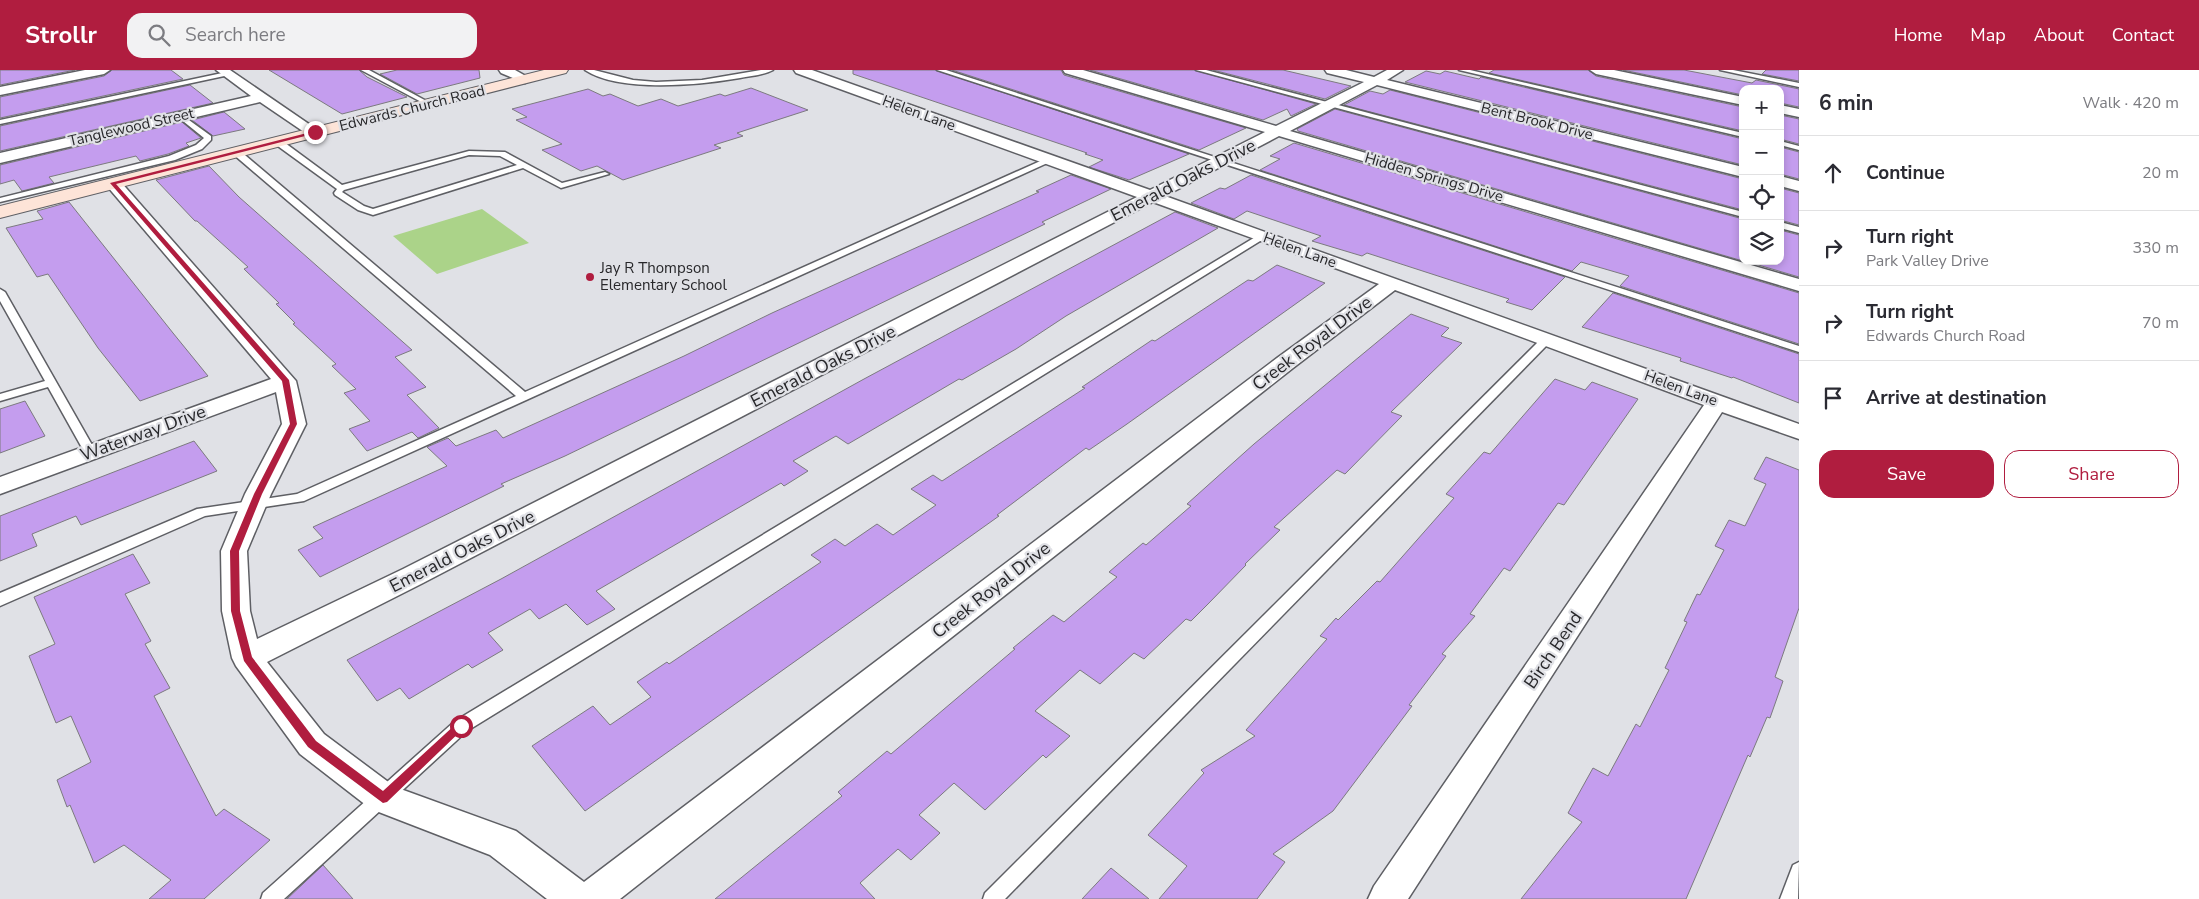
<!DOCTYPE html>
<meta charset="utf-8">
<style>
:root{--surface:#fff;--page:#f2f2f3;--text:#2b2b33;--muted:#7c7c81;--line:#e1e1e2;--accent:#b01d3f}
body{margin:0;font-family:"Nunito Sans",sans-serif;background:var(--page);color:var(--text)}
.controls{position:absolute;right:15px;top:15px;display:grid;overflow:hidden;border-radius:10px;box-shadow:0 2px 8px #0003}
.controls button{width:45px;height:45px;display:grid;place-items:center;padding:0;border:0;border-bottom:1px solid var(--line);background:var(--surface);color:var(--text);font:25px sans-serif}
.stop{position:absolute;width:15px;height:15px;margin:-11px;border:4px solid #b01d3f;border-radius:50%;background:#fff}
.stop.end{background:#b01d3f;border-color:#fff;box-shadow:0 1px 5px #0008}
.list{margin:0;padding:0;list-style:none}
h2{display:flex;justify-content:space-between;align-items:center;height:65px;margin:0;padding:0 20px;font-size:21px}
h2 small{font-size:16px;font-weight:400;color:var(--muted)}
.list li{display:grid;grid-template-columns:32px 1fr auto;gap:15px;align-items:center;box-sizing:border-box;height:75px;padding:0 20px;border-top:1px solid var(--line)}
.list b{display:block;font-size:19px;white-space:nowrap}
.list p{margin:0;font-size:16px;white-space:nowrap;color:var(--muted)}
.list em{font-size:16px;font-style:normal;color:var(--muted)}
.actions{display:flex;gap:10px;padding:15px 20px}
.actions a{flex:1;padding:11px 0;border:1px solid var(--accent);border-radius:15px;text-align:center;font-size:18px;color:var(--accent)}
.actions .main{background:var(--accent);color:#fff}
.icon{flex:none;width:28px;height:28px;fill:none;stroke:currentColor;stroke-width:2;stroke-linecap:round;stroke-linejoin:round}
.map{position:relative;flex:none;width:1799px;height:829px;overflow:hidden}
header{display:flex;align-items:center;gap:30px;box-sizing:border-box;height:70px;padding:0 25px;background:var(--accent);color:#fff}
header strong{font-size:24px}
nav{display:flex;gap:28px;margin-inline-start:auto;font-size:18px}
.search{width:350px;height:45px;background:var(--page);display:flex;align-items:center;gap:12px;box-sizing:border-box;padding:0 18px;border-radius:15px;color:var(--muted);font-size:19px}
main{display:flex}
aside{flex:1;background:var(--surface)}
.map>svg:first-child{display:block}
.green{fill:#abd389}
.building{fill:#c49dee;stroke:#7c7a7f}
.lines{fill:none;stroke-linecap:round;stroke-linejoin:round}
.lane-casing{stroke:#5e5f64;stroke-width:3}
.street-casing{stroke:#5e5f64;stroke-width:3}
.secondary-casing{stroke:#5e5f64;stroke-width:2}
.lane{fill:#fff;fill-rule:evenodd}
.street{fill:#fff;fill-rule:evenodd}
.secondary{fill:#fde4d8;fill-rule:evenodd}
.route{fill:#b01d3f}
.poi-dot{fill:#b01d3f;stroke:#e0e1e6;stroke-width:2}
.labels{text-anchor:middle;stroke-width:4.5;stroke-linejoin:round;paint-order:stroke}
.far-street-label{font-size:15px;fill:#27272a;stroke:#e0e1e6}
.far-poi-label{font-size:15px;fill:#27272a;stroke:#e0e1e6;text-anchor:start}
.street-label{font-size:18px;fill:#27272a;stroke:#e0e1e6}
</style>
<header>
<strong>Strollr</strong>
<div class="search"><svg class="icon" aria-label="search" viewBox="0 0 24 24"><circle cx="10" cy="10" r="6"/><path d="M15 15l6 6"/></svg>Search here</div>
<nav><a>Home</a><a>Map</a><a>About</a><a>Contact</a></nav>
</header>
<main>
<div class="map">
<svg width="1799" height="829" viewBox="0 0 1799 829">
<rect width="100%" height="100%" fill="#e0e1e6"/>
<polygon class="green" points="482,139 529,173 437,204 393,166"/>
<g class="building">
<polygon points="0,0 75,0 0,15"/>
<polygon points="112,0 171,0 183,9 0,48 0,27 104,6"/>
<polygon points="269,0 359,0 367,7 407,27 342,44"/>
<polygon points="397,0 479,0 480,8 417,24 380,4"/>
<polygon points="853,0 935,0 1189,84 1129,110 1089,97 1103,90 1085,84 1087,83 853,4"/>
<polygon points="952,0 1061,0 1064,5 1246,58 1199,80"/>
<polygon points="1090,0 1194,0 1316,34 1291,46 1287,39 1263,50"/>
<polygon points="1213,0 1283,0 1351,16 1325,29"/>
<polygon points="1494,0 1588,0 1596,6 1743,37 1743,61 1489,3"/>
<polygon points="1623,0 1684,0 1752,13 1756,10 1799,19 1799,37 1780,33 1780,19 1743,19 1743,25"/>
<polygon points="1766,0 1799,0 1799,11 1762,4"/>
<polygon points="1426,1 1440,4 1445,1 1479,9 1481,7 1743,69 1743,95 1405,12"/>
<polygon points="190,15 213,33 0,81 0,56"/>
<polygon points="751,18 808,40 737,63 743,66 714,75 721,78 623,110 597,96 581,101 542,80 562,74 516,50 527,47 512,39 588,19 603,26 610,24 638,36 661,29 678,36 720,24 725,26"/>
<polygon points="1390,20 1743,109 1743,140 1344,35 1370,21 1383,24"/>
<polygon points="1335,39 1743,149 1743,191 1298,61 1297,59"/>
<polygon points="224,42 245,59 213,66 192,50"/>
<polygon points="1780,45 1799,49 1799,74 1780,69"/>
<polygon points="182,52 201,68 186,73 189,76 168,84 140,91 136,86 49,107 54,113 22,121 14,110 0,114 0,95"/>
<polygon points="1294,73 1799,223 1799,274 1620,216 1629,206 1581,192 1572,201 1260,100 1280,89 1270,86"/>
<polygon points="1780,77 1799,82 1799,109 1780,104"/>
<polygon points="209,96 239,127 412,280 395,287 426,317 407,325 439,358 418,368 412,362 367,381 349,359 370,351 344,323 356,319 332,296 336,294 293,254 295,253 276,234 279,233 244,199 248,197 197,151 195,151 156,110"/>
<polygon points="1071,105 1111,119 1042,152 1045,154 565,386 501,414 504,416 320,507 298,480 323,468 313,457 447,396 427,377 448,368 456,376 496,360 503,368 684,286 772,243 1039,122 1036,121"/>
<polygon points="1251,105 1565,207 1532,240 1506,232 1509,229 1367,183 1362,186 1312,171 1321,166 1247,141 1234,149 1191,133 1220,118 1225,119"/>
<polygon points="1780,118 1799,123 1799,155 1780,150"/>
<polygon points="69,132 173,263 208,306 140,331 98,278 48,204 37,207 6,158 43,149 37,141"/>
<polygon points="1175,142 1218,158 1066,246 1016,279 962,310 959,309 848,374 836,366 793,391 808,401 784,416 781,413 596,521 615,539 587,555 566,534 539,549 530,539 488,563 503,580 472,598 468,594 409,629 400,618 377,631 347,590 501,509 864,309"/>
<polygon points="1780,160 1799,165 1799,207 1745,191 1780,191"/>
<polygon points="1277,195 1325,213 1127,354 1089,380 1086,378 997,445 999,446 585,741 532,676 593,636 610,655 651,627 637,612 667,592 669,594 821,492 811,485 835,469 845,476 877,454 893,465 936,435 911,419 933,405 942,411 1085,318 1082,317 1152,270 1155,271 1248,210 1253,211"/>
<polygon points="1613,223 1799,284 1799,333 1733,307 1732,308 1680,291 1681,288 1582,257"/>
<polygon points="1411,244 1449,258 1441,266 1462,273 1391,342 1402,346 1345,404 1337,400 1274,457 1280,460 1245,494 1246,495 1208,534 1191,551 1186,549 1144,589 1134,583 1100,614 1080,600 1035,641 1070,666 1046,688 1043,685 985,740 954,713 919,745 940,763 911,790 898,779 860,813 875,829 715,829 842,726 838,722 887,681 891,684 1015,579 1013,578 1053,545 1064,552 1117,507 1109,502 1143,473 1146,475 1191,436 1187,434 1254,374"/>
<polygon points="1555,309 1585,320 1592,312 1638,329 1564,435 1558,433 1510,501 1504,498 1470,544 1475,546 1442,584 1446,586 1409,635 1412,636 1333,741 1273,784 1285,792 1257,829 1159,829 1187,796 1148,765 1204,703 1201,700 1255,666 1246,660 1327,569 1320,566 1336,548 1338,550 1377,511 1380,512 1454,428 1446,424 1484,382 1490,384"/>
<polygon points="25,331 45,366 0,383 0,339"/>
<polygon points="194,371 217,401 81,455 76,446 32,464 37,476 0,491 0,446"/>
<polygon points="1766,387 1799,400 1799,538 1775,607 1783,611 1770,648 1767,647 1750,687 1748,685 1686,829 1521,829 1582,752 1568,743 1593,698 1608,706 1636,654 1640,657 1669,600 1665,598 1687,552 1684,551 1697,524 1700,525 1724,480 1715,476 1729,450 1745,456 1766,414 1754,409"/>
<polygon points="133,484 150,513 125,524 151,571 145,574 170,618 154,626 216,746 224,739 270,770 204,829 149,829 171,810 124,775 94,793 70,735 67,737 57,710 91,692 71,646 56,653 29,586 55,574 34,527"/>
<polygon points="323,795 353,829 287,829"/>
<polygon points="1111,798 1149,829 1082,829"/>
</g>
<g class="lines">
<g class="lane-casing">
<g id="lane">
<polygon points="361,0 369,0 432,34 427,35"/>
<path d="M585,0H594L633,10L656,12L702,10L761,0H773C764,5 750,6 740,8C700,15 620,23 585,0Z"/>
<polygon points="937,0 946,0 1799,276 1799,282"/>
<polygon points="1196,0 1206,0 1743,142 1743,147"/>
<polygon points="1459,0 1470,0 1743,63 1743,67"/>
<polygon points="1720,0 1733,0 1799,13 1799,17"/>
<polygon points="227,2 229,5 0,54 0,50"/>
<polygon points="178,45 182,45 211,66 211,70 202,79 175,90 0,132 0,128 169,86 196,75 204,68 178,47"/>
<path d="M275,70H281L342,115L469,81L505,82L562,113L605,102L609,104L561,118L523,98L373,145L358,140L335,125L334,123L337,119L275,74ZM469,85L500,86L517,95L373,139L364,136L342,122L344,120Z"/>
<polygon points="1780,71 1799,76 1799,80 1780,75"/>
<polygon points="233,80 239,80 525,322 1047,88 1054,90 304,431 205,446 0,536 0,523 197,439 297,424 516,326 233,84"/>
<polygon points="1780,152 1799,157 1799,163 1780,158"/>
<polygon points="1262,163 1265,164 1265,168 467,661 284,829 261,829 263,823 455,651"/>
<polygon points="0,219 5,222 96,382 94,385 86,385 48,317 0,331 0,324 45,311 0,231"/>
<polygon points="1547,266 1552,269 1551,271 1005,829 983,829 985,823 1543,267"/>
<polygon points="1799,792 1798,829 1780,829 1793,795"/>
</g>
</g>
<g class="street-casing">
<g id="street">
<polygon points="85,0 110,0 104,4 0,25 0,17"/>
<polygon points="216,0 230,0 322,63 315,67 310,66 260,32 0,93 0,83 251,26"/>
<polygon points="499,0 515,0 531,9 525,13 501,3"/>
<path d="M794,0H812L1150,120L1265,62L1065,3L1063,0H1083L1276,56L1364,12L1327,3L1325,0H1346L1374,7L1387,0H1403L1387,10L1743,97V107L1377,15L1290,61L1799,209V221L1279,66L1165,126L1799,354V369L1722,342L1408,829H1368L1374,816L1704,335L1395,220L1293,298L620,829H547L490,785L371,739L300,684L236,596L232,588L222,541L221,481L245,424L282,354L276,322L0,424V407L271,309L107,116L105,113L107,110H119L296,311L306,354L271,424L247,481L250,541L257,569L403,499L1137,127L796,3ZM1153,132L1379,214L1277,288L584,812L516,761L395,717L324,664L267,592L423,513Z"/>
<polygon points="1590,0 1614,0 1743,27 1743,35 1596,4"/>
<polygon points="1780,35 1799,39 1799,47 1780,43"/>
<polygon points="1780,106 1799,111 1799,121 1780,116"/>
</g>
</g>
<g class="secondary-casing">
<polygon id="secondary" points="544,0 568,0 566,3 0,148 0,136"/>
</g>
<use href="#lane" class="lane"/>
<use href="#street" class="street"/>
<use href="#secondary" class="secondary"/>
</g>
<polygon class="route" points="315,61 317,63 116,114 289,310 297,354 262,424 239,481 240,541 252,587 316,671 383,721 457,653 461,652 466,656 387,732 383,733 308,677 244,591 231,541 230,481 254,424 290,354 282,311 110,113"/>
<circle class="poi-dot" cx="590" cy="207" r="5"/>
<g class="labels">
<g class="far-street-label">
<text transform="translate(412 38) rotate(-14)" y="5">Edwards Church Road</text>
<text transform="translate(919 43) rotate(20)" y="5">Helen Lane</text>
<text transform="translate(1537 51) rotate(14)" y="5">Bent Brook Drive</text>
<text transform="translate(131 57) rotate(-13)" y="5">Tanglewood Street</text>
<text transform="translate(1434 107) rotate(16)" y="5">Hidden Springs Drive</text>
<text transform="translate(1300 180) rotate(20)" y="5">Helen Lane</text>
<text transform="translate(1681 318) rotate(20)" y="5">Helen Lane</text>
</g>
<g class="far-poi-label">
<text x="600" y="203">Jay R Thompson<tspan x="600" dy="17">Elementary School</tspan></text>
</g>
<g class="street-label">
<text transform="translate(1183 110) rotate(-27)" y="6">Emerald Oaks Drive</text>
<text transform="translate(1312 273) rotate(-37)" y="6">Creek Royal Drive</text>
<text transform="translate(823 296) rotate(-27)" y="6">Emerald Oaks Drive</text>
<text transform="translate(143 363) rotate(-20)" y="6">Waterway Drive</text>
<text transform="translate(462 481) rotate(-27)" y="6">Emerald Oaks Drive</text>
<text transform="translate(991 520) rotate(-38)" y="6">Creek Royal Drive</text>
<text transform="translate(1553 580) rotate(-56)" y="6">Birch Bend</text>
</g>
</g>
</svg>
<div class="controls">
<button>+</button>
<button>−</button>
<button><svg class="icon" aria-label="locate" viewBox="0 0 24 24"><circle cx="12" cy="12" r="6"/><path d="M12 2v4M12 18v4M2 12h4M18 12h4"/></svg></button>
<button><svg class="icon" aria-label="layers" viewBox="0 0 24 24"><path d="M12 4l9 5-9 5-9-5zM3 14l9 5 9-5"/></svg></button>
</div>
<div class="stop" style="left:461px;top:656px"></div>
<div class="stop end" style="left:315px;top:62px"></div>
</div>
<aside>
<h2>6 min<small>Walk · 420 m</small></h2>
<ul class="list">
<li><svg class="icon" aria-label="ahead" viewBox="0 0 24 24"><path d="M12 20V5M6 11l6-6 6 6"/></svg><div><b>Continue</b></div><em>20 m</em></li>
<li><svg class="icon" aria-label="right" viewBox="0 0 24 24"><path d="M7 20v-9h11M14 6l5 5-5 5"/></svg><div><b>Turn right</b><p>Park Valley Drive</p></div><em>330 m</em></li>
<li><svg class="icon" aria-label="right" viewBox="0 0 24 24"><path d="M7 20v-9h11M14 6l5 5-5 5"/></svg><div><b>Turn right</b><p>Edwards Church Road</p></div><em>70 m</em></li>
<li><svg class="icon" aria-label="arrive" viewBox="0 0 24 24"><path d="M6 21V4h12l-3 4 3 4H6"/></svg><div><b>Arrive at destination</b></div></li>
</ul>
<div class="actions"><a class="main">Save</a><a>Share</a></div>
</aside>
</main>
